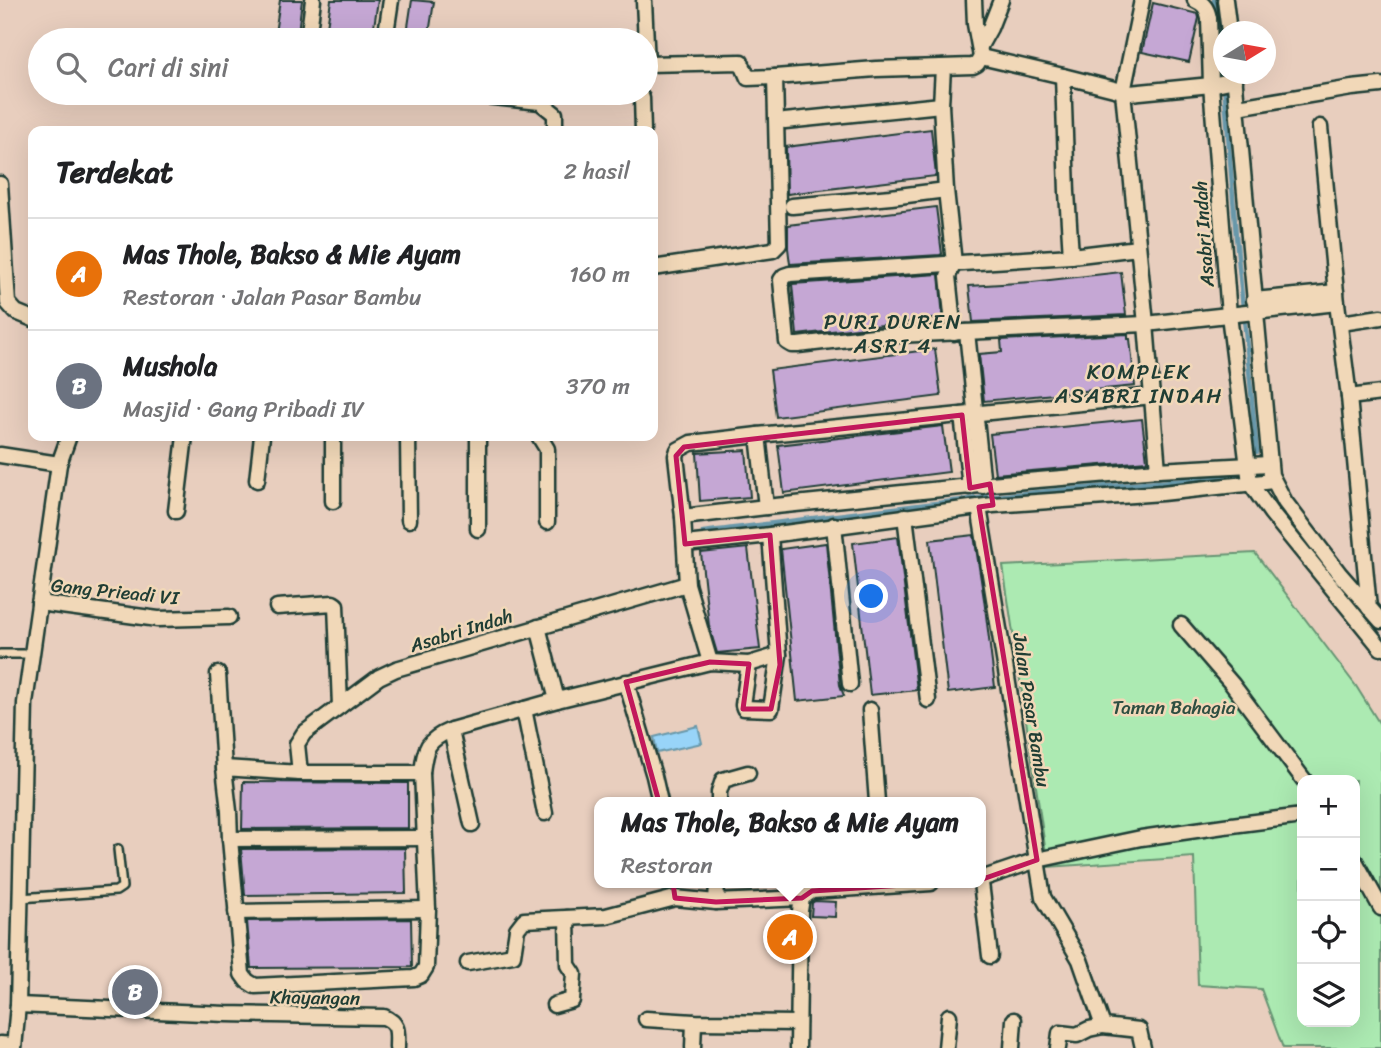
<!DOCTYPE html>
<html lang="id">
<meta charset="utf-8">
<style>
:root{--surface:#fff;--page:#f2f2f2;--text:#202124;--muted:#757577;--line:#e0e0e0;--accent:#1a73e8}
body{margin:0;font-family:Sriracha,sans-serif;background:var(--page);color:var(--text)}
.controls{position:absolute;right:21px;bottom:21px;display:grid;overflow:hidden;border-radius:14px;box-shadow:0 7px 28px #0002}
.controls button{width:63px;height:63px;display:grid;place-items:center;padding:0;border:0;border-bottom:2px solid var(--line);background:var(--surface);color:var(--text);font:35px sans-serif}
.compass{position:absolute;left:1213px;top:21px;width:63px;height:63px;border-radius:50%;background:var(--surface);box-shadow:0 7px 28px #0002;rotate:79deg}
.you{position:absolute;left:872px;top:597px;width:24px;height:24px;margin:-18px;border:5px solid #fff;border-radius:50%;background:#1a73e8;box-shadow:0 0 0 10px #1a73e833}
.badge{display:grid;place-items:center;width:46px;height:46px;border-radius:50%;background:var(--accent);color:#fff;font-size:23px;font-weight:700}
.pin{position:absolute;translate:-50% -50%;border:4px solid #fff;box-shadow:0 2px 7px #0006}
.popup{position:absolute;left:594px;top:797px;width:392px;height:91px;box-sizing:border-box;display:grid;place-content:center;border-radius:14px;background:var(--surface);filter:drop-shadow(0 2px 5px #0005);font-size:23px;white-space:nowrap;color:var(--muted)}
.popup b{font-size:26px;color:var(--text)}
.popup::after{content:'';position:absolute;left:50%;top:100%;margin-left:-14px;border:14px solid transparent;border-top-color:var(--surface)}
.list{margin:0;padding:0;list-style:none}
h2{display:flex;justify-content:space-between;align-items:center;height:91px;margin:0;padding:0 28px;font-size:30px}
h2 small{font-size:23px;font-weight:400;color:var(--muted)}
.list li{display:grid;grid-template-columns:46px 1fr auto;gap:21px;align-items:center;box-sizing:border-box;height:112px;padding:0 28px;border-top:2px solid var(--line)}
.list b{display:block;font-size:26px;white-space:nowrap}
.list p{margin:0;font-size:23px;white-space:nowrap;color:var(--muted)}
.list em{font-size:23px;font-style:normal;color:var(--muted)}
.icon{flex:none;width:38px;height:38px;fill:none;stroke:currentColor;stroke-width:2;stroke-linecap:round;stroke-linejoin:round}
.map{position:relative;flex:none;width:1381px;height:1048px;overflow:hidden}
.search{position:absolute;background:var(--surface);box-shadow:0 7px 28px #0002;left:28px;top:28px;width:630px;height:77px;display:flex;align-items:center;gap:18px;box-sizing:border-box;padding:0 24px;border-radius:38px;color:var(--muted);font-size:26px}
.panel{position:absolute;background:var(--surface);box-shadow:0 7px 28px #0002;left:28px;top:126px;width:630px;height:315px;border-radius:14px}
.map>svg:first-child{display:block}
.green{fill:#aceab2;stroke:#669473;stroke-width:2;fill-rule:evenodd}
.water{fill:#98d4f8;stroke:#6898aa;stroke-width:2}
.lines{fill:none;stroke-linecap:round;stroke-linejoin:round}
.stream{stroke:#6898aa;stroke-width:4.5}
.building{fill:#c5a7d4;stroke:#1f3d34;stroke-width:2}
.lane-casing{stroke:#1f3d34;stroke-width:12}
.street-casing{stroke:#1f3d34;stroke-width:19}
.lane{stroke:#f1d8b8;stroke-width:7}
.street{stroke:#f1d8b8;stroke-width:14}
.marked{fill:none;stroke:#c2185b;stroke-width:5;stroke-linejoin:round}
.labels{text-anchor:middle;stroke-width:5;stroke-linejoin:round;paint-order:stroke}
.street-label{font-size:19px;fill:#1f3d34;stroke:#f1d8b8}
.park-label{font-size:19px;fill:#2d4e41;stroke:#f1d8b8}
.neighbourhood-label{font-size:21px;letter-spacing:2px;fill:#1f3d34;stroke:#f1d8b8}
</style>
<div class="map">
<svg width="1381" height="1048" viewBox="0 0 1381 1048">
<rect width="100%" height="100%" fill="#e8cebe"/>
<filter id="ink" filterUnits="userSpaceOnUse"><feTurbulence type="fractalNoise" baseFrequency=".0143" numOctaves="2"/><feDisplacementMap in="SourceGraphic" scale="14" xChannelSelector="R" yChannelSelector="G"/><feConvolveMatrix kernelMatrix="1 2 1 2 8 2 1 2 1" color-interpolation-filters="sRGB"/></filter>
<g filter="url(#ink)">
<path class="green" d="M1255,553L1356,686L1381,726V1048H1283L1261,989L1198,985L1194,857L1048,867L1003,566ZM1302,780H1355V1022H1302Z"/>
<polygon class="water" points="698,726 702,743 657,753 654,737"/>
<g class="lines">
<g class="stream">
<polyline points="1214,0 1221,45 1236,236 1257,452"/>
<polyline points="1286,515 1342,589"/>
<path d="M703,532C807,519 911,505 1016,494C1092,486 1169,483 1245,474"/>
<polyline points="1374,628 1381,637"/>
</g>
</g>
<g class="building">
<polygon points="280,0 302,0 297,40 274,40"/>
<polygon points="331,0 378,0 372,40 325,40"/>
<polygon points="412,0 434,2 428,40 406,40"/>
<polygon points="1153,3 1198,14 1199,18 1189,62 1142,52"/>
<polygon points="931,129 936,176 787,194 786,147"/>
<polygon points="936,207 942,254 940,255 790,264 788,248 788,225"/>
<polygon points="1121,272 1126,315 973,322 969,286 1032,282"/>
<polygon points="939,274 943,318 797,335 792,284"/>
<polygon points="1128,334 1128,339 1130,339 1135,386 984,401 979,354 1002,352 1001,340"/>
<polygon points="935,349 941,396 776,417 770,370"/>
<polygon points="1142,419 1147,461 995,474 990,434"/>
<polygon points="943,426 949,472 784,493 778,445"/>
<polygon points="746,450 750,497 700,501 697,453"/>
<polygon points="974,535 984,599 995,687 948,693 930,540"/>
<polygon points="898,537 917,690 870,695 853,543"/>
<polygon points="826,543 840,685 844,696 797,701 781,549"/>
<polygon points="748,548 760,649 717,653 709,626 701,553"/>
<polygon points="243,782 408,783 408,828 242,829"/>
<polygon points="405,848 406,893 245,895 241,849"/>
<polygon points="815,901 836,902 835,917 811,916 812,903"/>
<polygon points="411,919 412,967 251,968 247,921"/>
<polygon points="128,979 145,981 143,1001 126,1000"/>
</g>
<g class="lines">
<g class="lane-casing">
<g id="lane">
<polyline points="0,654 32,654"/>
<polyline points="20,898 116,891 122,887 118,849"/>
</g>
</g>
<g class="street-casing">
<g id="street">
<polyline points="1142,0 1123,92 1146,324 1158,470"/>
<path d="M1195,0C1204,4 1207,8 1209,18L1211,85L1229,315L1250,483L1271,513L1381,648"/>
<polyline points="1225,0 1229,32"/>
<polyline points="644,1 647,64 741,62 748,78 775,77"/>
<polyline points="308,40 313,0"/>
<polyline points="385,40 391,0"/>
<polyline points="980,46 990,28 1001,0"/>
<polyline points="981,57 1063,76 1130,93 1211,85 1235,80"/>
<polyline points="943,67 941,105 946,190 954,263 948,276 954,333"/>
<polyline points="1234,74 1271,475 1285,502 1339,573 1381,621"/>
<polyline points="1063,76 1067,192 1071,256"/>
<polyline points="458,93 540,102 555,114 555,131"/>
<polyline points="642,98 643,131"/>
<polyline points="1238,107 1352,88 1381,85"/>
<polyline points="785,121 941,105"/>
<polyline points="1320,127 1337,303 1349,397 1369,608"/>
<polyline points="0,184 8,303 16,312 33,319"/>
<polyline points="792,206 891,197 946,190"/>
<polyline points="1138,248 1071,256 790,274 784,276 781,280 787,342 792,345 798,345 874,336 1146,324 1337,303"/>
<polyline points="653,268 773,250 779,244 775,77 876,69 973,66 977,64 981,57 975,24 974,0"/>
<polyline points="1254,300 1336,292"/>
<polyline points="1341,323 1381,317"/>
<polyline points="967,332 983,486"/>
<polyline points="1349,397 1381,393"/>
<polyline points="962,415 970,487"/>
<polyline points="758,435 766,507"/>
<polyline points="408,436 409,520"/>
<polyline points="539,436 547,449 547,522"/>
<polyline points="0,455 59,464"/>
<polyline points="257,480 262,436"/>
<polyline points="333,501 333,436"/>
<polyline points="979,507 1037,860 981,879"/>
<polyline points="176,511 185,436"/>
<polyline points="905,516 928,700"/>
<polyline points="683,517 766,507 990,484 1158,470 1269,464"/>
<polyline points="834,525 850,684"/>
<polyline points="478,529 478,436"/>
<polyline points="685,544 770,535 993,505 1162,493 1273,481"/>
<polyline points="39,603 158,619 229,617"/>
<polyline points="277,607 333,603 336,605 340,706"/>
<polyline points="1181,625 1232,684 1304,780"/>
<polyline points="538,627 557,700"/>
<polyline points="710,662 687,584 683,517 676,456 678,450 691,443 758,435 1153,396"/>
<polyline points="749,664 743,705 744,708 771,709 779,655"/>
<polyline points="218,674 224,768"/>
<polyline points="626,682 654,776 660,802"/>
<polyline points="524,709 545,813"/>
<polyline points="870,710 877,802"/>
<polyline points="451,730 472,824"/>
<polygon points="224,768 300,773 422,773 428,909 426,967 421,975 414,978 255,986 247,981 242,974 230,839 229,811"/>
<polyline points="300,773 297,744 304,733 379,677 396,669 687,584"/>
<path d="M422,773C425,747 427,740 451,730L557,700L710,662L749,664L779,655L770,535"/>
<polyline points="719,802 719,792 723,780 748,773"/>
<polyline points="230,839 424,838"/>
<polyline points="1355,861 1381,908"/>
<polyline points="981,883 990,956"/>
<polyline points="716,902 717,883"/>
<polyline points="236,912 428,909"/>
<polyline points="468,963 513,955 517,929 524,920 606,916 675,898 716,902 802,898"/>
<path d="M18,1005L226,1014L384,1017C400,1024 397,1033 397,1048"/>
<polyline points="554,1005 572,1000 574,974 568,965 567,918"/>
<polyline points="646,1019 694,1022 798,1023"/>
<polyline points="0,1044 14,1045"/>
<polyline points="14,1048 18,1005 25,703 59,464 69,436"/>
<polyline points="693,1048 694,1022"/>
<polyline points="798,1048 800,911 802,898 812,891 931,883"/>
<polyline points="946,1048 949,1016"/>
<polyline points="1012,1048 1014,1020"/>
<polyline points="1058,1048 1060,1033 1077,1035 1089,1029 1103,1026"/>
<polyline points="1143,1048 1139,1030 1103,1026 1080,960 1043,897 1037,860 1141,838 1224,826 1302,816"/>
</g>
</g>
<use href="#lane" class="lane"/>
<use href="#street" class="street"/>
</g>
</g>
<path class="marked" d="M962,415L970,488L990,484L993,505L979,507L1037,860L980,880L812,891L802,898L716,902L675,898L665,824L626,682L710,662L749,664L743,709H771L780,665L770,535L685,544L676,456L684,447Z"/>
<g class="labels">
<g class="street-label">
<text transform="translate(1203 234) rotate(-94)" y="7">Asabri Indah</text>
<text transform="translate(115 591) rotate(6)" y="7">Gang Prieadi VI</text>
<text transform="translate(461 630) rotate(-17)" y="7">Asabri Indah</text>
<text transform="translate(1032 710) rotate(81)" y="7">Jalan Pasar Bambu</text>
<text transform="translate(315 997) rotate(1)" y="7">Khayangan</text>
</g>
<g class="park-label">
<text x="1174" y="714">Taman Bahagia</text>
</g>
<g class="neighbourhood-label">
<text x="893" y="329">PURI DUREN<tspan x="893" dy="24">ASRI 4</tspan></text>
<text x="1139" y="379">KOMPLEK<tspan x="1139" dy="24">ASABRI INDAH</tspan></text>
</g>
</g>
</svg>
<div class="controls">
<button>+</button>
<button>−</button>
<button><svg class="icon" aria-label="locate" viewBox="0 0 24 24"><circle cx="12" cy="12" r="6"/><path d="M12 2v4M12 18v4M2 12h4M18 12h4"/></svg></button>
<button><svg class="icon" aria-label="layers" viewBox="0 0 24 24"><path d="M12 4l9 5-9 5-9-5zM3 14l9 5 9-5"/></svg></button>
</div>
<svg class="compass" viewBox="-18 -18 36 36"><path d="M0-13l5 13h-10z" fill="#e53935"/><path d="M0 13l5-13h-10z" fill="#757577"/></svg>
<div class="you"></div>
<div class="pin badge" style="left:790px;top:937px;background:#e8710a">A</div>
<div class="popup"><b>Mas Thole, Bakso &amp; Mie Ayam</b>Restoran</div>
<div class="pin badge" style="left:135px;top:992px;background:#6b7280">B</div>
<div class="search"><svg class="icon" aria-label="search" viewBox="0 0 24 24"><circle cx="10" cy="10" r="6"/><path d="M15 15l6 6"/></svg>Cari di sini</div>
<section class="panel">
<h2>Terdekat<small>2 hasil</small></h2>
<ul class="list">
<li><span class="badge" style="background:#e8710a">A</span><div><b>Mas Thole, Bakso &amp; Mie Ayam</b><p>Restoran · Jalan Pasar Bambu</p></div><em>160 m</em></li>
<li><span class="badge" style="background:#6b7280">B</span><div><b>Mushola</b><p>Masjid · Gang Pribadi IV</p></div><em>370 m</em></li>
</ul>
</section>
</div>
